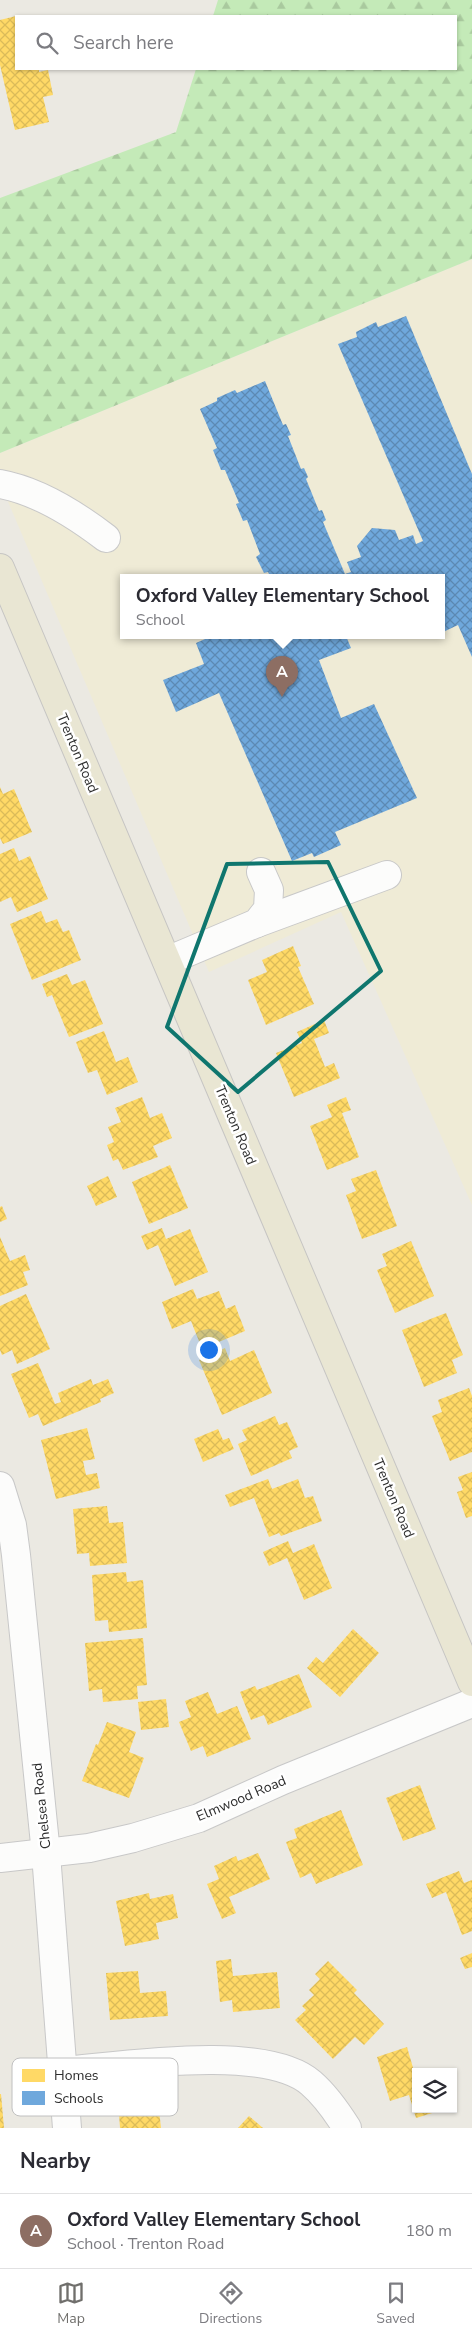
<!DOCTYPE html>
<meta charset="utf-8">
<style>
:root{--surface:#fff;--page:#f2f2f3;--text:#2b2b33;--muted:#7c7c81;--line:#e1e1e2;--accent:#706f6c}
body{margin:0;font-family:"Nunito Sans",sans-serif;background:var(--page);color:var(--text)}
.controls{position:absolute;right:15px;bottom:15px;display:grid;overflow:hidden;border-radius:0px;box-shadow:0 1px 4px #0004}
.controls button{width:45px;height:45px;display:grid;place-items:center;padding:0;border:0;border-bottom:1px solid var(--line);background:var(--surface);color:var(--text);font:25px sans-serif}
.you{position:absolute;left:208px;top:1349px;width:18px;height:18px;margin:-12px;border:4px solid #fff;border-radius:50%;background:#1a73e8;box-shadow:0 0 0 8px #1a73e833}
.badge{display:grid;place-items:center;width:32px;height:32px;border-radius:50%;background:var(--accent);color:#fff;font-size:16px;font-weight:700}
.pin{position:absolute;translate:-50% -41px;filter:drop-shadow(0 1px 2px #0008)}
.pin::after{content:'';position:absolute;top:26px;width:18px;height:15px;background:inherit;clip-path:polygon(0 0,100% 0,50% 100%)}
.popup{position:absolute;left:120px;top:574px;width:325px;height:65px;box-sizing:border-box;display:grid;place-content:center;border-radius:0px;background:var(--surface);filter:drop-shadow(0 1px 4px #0005);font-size:16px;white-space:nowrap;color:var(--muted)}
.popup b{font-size:19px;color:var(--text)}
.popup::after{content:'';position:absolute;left:50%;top:100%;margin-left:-10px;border:10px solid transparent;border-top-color:var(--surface)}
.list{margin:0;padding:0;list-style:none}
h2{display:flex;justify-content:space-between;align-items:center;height:65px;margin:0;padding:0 20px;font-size:21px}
h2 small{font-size:16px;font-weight:400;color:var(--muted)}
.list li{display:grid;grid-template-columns:32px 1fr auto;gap:15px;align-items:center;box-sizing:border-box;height:75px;padding:0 20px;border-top:1px solid var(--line)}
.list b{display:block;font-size:19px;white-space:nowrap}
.list p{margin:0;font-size:16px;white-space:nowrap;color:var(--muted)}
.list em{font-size:16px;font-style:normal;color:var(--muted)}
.icon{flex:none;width:28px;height:28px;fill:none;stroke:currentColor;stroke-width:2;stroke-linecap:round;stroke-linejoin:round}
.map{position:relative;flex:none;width:472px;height:2128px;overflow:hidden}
.search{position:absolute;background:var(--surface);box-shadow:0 1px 4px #0004;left:15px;right:15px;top:15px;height:55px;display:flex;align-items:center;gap:12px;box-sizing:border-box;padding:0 18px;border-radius:0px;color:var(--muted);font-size:19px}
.sheet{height:140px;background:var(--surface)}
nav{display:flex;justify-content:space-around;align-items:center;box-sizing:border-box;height:70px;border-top:1px solid var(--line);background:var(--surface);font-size:14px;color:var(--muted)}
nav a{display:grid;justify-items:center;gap:2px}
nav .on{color:var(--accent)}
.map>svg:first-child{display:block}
.education{fill:#efebd6;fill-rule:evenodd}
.forest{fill:url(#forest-firs)}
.homes{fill:url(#homes-cross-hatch)}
.schools{fill:url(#schools-cross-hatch)}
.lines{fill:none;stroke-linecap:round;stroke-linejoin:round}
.minor-casing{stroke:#c8c8c8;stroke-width:30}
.major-casing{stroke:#c6c5c3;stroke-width:30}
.minor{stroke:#fcfcfb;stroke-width:28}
.major{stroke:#e9e6d3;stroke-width:28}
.marked{fill:none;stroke:#0f766e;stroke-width:4;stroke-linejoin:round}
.labels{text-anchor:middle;stroke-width:5;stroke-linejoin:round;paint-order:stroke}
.street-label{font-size:14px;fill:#2d2d2d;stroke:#fff}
.key{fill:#fff;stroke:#c0c0c0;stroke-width:1}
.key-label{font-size:14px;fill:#2d2d2d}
</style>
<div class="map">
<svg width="472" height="2128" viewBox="0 0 472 2128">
<defs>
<pattern id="forest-firs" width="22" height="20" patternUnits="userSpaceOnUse" patternTransform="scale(1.25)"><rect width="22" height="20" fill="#c4eab8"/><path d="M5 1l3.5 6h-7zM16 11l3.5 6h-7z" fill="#a9c99e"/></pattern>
<pattern id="homes-cross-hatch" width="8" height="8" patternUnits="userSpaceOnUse" patternTransform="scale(1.25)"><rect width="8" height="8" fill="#ffd966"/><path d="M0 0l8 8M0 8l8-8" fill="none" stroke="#dbbb59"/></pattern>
<pattern id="schools-cross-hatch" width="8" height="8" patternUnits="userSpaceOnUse" patternTransform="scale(1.25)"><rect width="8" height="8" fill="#6fa8dc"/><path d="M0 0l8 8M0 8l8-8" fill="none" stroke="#5c89b3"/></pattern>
</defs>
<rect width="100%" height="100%" fill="#ebe9e2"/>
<path class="education" d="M472,259V1205L341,912L209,972L0,483V453ZM123,578H441V636H123Z"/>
<polygon class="forest" points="218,0 472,0 472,259 0,453 0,198 176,132 196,69 456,69 456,16 213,16"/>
<g class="homes">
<polygon points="16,16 16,69 39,69 39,72 48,70 53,95 43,97 49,122 15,130 0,65 0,20"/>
<polygon points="0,787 3,794 14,789 32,832 3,844 0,838"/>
<polygon points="14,848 19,861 30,856 48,899 17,912 11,897 0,902 0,854"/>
<polygon points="41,911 46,923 57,919 63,932 69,930 81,960 32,980 10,924"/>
<polygon points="293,946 301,966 298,967 314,1004 266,1025 248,980 267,972 262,960"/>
<polygon points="67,974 72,985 85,980 103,1024 69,1037 52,995 47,997 42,984"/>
<polygon points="324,1020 329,1033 314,1039 325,1067 334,1063 340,1078 294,1097 276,1053 302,1043 297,1032"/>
<polygon points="104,1031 116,1062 128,1057 138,1082 107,1095 97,1070 88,1073 76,1042"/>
<polygon points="142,1097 150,1118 162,1113 172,1138 153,1146 158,1157 123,1170 118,1159 113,1161 107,1145 114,1142 108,1127 121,1122 115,1108"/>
<polygon points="346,1097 351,1110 342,1113 359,1157 327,1170 310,1126 332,1117 327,1105"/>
<polygon points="170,1165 188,1208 149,1224 132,1182"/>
<polygon points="376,1170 397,1226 362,1239 346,1195 356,1191 351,1179"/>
<polygon points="108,1176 117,1197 96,1206 87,1186"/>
<polygon points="2,1206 7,1219 0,1222 0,1207"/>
<polygon points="162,1228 166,1239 190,1229 208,1272 175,1286 158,1245 147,1250 141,1236"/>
<polygon points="0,1237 10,1261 25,1255 30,1270 23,1272 28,1285 0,1296"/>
<polygon points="411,1241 434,1296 395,1313 377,1270 387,1266 382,1254"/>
<polygon points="193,1289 197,1299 219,1291 226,1309 235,1305 245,1331 202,1349 191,1321 172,1329 162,1302"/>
<polygon points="26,1294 50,1349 17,1364 12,1350 2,1355 0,1350 0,1306"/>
<polygon points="446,1313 463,1355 452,1360 457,1373 424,1387 402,1330"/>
<polygon points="225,1348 230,1361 254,1350 272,1393 222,1415 199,1360"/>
<polygon points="38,1363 55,1404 61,1402 58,1393 91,1379 93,1385 108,1379 114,1393 100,1399 101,1402 43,1426 38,1414 29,1418 11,1374"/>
<polygon points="469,1388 472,1396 472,1452 450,1461 432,1416 442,1412 438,1400"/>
<polygon points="275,1416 279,1425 287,1422 298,1447 289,1451 292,1458 251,1476 238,1444 247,1440 242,1430"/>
<polygon points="87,1428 95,1459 83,1461 86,1475 97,1473 100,1488 56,1499 41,1440"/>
<polygon points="218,1429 223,1440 229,1438 234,1449 203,1462 194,1439"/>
<polygon points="472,1472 472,1516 466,1518 457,1492 463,1490 458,1477"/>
<polygon points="268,1479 272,1489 298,1479 305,1498 313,1496 322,1521 281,1536 279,1533 269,1537 254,1498 230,1507 225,1495"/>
<polygon points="107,1506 109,1523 123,1522 127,1563 90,1566 89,1553 77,1554 73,1509"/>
<polygon points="288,1541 293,1553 314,1544 332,1588 304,1600 287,1558 269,1566 263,1552"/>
<polygon points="126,1572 127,1582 143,1580 147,1628 109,1632 108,1620 95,1621 92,1575"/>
<polygon points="353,1629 379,1653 340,1697 307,1668 316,1657 323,1663"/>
<polygon points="143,1638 147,1685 137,1686 138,1699 103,1702 102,1689 89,1691 85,1643"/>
<polygon points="299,1674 312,1707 268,1725 264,1715 251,1720 240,1692 255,1686 257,1690"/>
<polygon points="208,1692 217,1714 237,1706 251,1739 207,1757 203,1746 191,1751 179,1722 191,1717 185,1701"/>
<polygon points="166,1699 169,1727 141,1730 138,1702"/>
<polygon points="107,1722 136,1732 129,1752 144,1758 129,1798 82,1781 96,1744 98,1745"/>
<polygon points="420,1785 436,1829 403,1841 386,1798"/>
<polygon points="341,1810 363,1865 316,1884 311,1873 300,1878 286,1842 297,1838 294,1829"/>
<polygon points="258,1853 270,1879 229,1897 236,1913 222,1919 207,1884 219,1879 214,1866 236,1856 238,1861"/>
<polygon points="459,1871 464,1883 472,1880 472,1931 462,1935 446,1892 432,1898 426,1884"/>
<polygon points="149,1893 150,1899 173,1894 178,1918 156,1923 159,1939 125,1946 116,1901"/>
<polygon points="472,1953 472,1967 465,1969 460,1958"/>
<polygon points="231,1959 233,1976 277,1972 280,2008 233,2012 232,2000 220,2002 216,1961"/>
<polygon points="328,1961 357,1990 354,1993 384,2024 364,2045 355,2037 333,2059 295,2020 306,2010 302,2006 314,1995 309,1990 320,1979 315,1974"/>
<polygon points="138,1971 140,1993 166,1991 168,2016 110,2020 106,1973"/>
<polygon points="407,2047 416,2078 416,2109 442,2110 416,2118 409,2095 390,2101 377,2057"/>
<polygon points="0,2094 1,2094 4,2128 0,2128"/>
<polygon points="159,2110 161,2128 120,2128 119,2114"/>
<polygon points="249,2116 263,2128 238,2128"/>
</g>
<g class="schools">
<polygon points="406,316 472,474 472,657 458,625 441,633 441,578 271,578 268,572 264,573 256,557 260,554 247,520 243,521 236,504 239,503 225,470 221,470 213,450 217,448 200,409 217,401 217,398 235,390 237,393 265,381 283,425 286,424 291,435 288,436 301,469 304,468 308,477 306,479 319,511 322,510 326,520 323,522 345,574 351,572 347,562 361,557 357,546 372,528 395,530 399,540 413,535 416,544 423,541 338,344 357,337 356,332 376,322 378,327"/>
<polygon points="212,636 346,636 351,648 319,660 341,718 374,704 417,798 335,832 341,845 314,857 312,853 292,861 219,693 176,712 163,680 204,664 196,643"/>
</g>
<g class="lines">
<g class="minor-casing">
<g id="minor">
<path d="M0,484C39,491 76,515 106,538"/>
<polyline points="257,923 387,875"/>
<polyline points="167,961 257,923 268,909 269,890 261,872"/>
<polyline points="0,1486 12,1525 16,1555 46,1854 67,2128"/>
<polyline points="0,1858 89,1848 133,1838 199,1818 283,1780 472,1703"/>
<path d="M63,2071C122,2066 265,2043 311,2083C326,2096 337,2112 347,2128"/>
</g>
</g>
<g class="major-casing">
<polyline id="major" points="0,568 472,1682"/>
</g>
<use href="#minor" class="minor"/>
<use href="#major" class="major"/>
</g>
<path class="marked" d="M328,862L381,971L238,1092L167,1027L227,864Z"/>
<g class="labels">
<g class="street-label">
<text transform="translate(78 753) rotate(67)" y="5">Trenton Road</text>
<text transform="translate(236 1125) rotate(67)" y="5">Trenton Road</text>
<text transform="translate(394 1498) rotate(67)" y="5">Trenton Road</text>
<text transform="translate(241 1798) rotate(-23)" y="5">Elmwood Road</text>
<text transform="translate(41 1806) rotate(-96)" y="5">Chelsea Road</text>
</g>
</g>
<rect x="12" y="2058" width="166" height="58" rx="8" class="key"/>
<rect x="22" y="2069" width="23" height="13" fill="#ffd966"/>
<rect x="22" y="2091" width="23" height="14" fill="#6fa8dc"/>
<g class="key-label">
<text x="54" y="2080">Homes</text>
<text x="54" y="2103">Schools</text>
</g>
</svg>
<div class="controls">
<button><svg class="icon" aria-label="layers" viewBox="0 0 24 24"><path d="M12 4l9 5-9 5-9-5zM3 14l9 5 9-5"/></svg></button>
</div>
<div class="you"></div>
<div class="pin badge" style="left:282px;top:697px;background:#8d6e63">A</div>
<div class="popup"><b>Oxford Valley Elementary School</b>School</div>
<div class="search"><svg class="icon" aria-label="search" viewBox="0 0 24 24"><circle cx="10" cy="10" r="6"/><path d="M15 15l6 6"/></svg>Search here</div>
</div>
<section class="sheet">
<h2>Nearby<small></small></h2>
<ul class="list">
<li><span class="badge" style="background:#8d6e63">A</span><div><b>Oxford Valley Elementary School</b><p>School · Trenton Road</p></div><em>180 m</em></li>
</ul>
</section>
<nav>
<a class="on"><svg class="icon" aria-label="map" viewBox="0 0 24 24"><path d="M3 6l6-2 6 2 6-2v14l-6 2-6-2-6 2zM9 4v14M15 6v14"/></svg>Map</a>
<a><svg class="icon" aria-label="directions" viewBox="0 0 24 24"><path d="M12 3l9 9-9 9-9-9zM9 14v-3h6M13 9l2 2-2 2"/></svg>Directions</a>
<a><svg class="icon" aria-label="saved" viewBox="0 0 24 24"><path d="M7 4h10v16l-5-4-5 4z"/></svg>Saved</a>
</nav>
